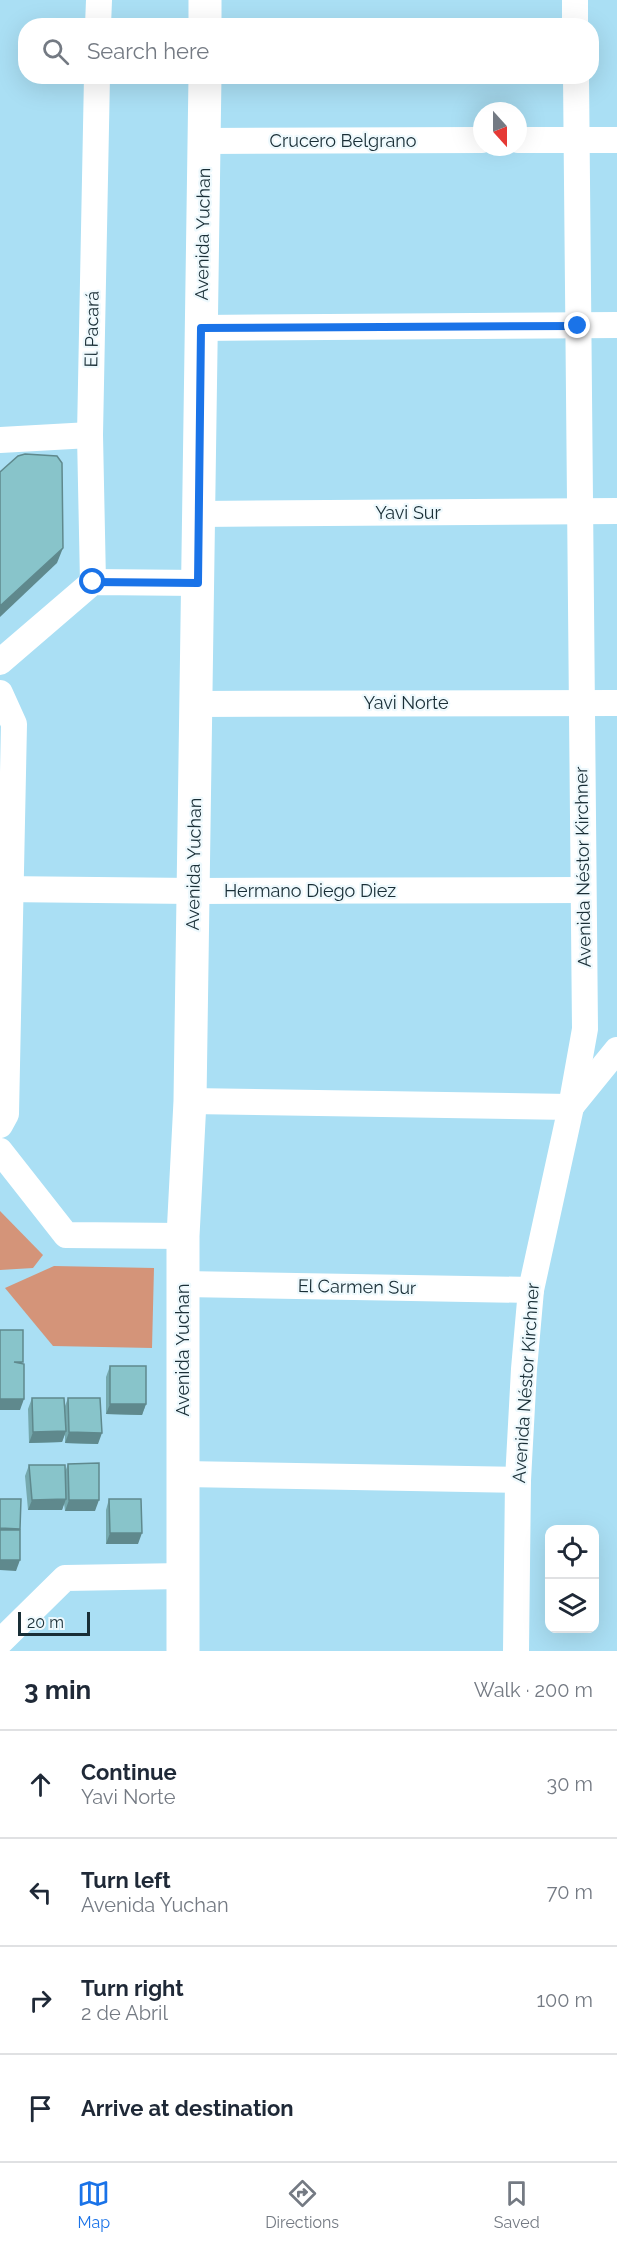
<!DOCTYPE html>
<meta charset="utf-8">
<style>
:root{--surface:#fff;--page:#f6f6f7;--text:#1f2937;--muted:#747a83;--line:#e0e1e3;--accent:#1a73e8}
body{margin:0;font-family:Raleway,sans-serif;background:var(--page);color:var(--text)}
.controls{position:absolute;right:18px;bottom:18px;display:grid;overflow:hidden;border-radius:12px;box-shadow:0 6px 24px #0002}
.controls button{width:54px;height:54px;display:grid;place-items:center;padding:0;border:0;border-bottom:2px solid var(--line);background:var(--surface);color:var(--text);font:30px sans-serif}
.compass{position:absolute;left:473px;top:102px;width:54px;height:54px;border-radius:50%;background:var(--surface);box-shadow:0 6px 24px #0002;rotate:159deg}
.scale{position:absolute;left:18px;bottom:15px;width:72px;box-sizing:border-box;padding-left:6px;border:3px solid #192e36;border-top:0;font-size:16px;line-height:21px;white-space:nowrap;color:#192e36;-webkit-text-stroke:4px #eef9fd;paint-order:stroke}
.stop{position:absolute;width:18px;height:18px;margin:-14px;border:4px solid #1a73e8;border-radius:50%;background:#fff}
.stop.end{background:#1a73e8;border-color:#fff;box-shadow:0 2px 6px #0008}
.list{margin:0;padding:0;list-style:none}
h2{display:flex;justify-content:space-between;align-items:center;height:78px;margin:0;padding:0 24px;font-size:26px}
h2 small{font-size:20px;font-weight:400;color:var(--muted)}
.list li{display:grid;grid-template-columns:39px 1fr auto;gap:18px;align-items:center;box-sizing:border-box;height:108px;padding:0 24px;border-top:2px solid var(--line)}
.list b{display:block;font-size:22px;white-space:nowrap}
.list p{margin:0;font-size:20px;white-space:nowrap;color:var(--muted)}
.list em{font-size:20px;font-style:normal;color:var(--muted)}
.icon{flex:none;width:33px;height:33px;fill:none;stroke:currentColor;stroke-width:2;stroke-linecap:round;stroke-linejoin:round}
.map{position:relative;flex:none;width:617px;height:1651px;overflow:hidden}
.search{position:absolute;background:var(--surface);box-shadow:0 6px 24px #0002;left:18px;right:18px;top:18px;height:66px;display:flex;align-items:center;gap:15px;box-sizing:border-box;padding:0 21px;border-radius:24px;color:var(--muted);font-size:22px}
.sheet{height:510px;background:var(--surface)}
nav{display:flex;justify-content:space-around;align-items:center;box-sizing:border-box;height:84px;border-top:2px solid var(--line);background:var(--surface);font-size:16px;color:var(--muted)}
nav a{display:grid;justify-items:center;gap:3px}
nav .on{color:var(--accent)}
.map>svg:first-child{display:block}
.green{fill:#d49479}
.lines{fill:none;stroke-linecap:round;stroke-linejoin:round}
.street{stroke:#fff;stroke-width:26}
.secondary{stroke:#fff;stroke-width:33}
.wall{fill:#75a9ae}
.shaded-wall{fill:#5f898d}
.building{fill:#88c4ca;stroke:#5f898d;stroke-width:1.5}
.route{stroke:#1a73e8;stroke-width:8}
.labels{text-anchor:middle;stroke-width:4.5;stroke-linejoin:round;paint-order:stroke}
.street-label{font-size:18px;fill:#192e36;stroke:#eef9fd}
</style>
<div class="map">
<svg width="617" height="1651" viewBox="0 0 617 1651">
<rect width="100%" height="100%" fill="#aadff4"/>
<g class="green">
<polygon points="0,1211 43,1255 33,1268 0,1270"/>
<polygon points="54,1266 154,1268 152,1348 53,1346 5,1288"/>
</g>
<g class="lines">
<g class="street">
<polyline points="575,0 575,26"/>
<polyline points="98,26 99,0"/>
<polyline points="518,140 617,140"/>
<polyline points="204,141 482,140"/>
<polyline points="201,328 617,325"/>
<polyline points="0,440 90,435"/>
<polyline points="199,514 617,511"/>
<polyline points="93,582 90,435 97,76"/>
<polyline points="0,662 93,582 198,583"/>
<polyline points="0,693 14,724 6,1114 0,1125"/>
<polyline points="196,704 617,703"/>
<polyline points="0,889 193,891 583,890"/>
<polyline points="190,1101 571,1107"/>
<polyline points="573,1104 617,1050"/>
<polyline points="0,1151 66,1235 183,1236"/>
<polyline points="183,1284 531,1290"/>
<polyline points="183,1474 518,1480"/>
<polyline points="0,1642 65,1578 183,1576"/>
<polyline points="516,1651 518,1480 524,1369 531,1290 571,1107 585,1029 576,76"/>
</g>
<g class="secondary">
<polyline points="205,0 205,26"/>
<polyline points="183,1651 183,1236 190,1101 205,76"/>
</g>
</g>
<g class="wall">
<polygon points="110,1366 146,1404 142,1415 106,1414 106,1377"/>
<polygon points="32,1398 65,1406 68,1398 98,1444 65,1443 65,1434 62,1442 29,1443 28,1409"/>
<polygon points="68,1464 95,1511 65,1511 64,1503 62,1510 28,1510 25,1476 29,1465 65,1472"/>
<polygon points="109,1499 138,1544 106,1544 106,1510"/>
</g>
<g class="shaded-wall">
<polygon points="63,548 57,563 0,617 0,606"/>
<polygon points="0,1399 24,1399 20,1410 0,1410"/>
<polygon points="110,1404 146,1404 142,1415 106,1414"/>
<polygon points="66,1431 62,1442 29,1443 33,1432"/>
<polygon points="69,1432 102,1433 98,1444 65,1443"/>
<polygon points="66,1499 62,1510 28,1510 32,1500"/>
<polygon points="69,1500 99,1500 95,1511 65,1511"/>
<polygon points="0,1528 20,1529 16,1539 0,1539"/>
<polygon points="110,1533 142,1533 138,1544 106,1544"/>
<polygon points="0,1560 20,1560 16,1571 0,1570"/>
</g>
<g class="building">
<polygon points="25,454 57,456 62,463 63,548 0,606 0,472 18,456"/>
<polygon points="0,1330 23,1330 23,1362 14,1362 24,1364 24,1399 0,1399"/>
<rect x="110" y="1366" width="36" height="38"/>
<polygon points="32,1398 64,1398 66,1431 33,1432"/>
<polygon points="68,1398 100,1398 102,1433 69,1432"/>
<polygon points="99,1463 99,1500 69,1500 68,1464"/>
<polygon points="29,1465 65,1465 66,1499 32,1500"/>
<polygon points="0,1499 21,1499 20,1529 0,1528"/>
<polygon points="109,1499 141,1499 142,1533 110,1533"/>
<rect x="0" y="1530" width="20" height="30"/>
</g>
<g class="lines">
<polyline class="route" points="93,582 198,583 201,328 578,326"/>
</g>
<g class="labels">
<g class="street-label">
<text x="343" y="147">Crucero Belgrano</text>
<text transform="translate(203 234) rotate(-89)" y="6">Avenida Yuchan</text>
<text transform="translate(92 329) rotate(-89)" y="6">El Pacará</text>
<text x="408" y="519">Yavi Sur</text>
<text x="406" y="709">Yavi Norte</text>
<text transform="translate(194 864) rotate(-89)" y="6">Avenida Yuchan</text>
<text transform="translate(583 867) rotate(-91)" y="6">Avenida Néstor Kirchner</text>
<text x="310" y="897">Hermano Diego Diez</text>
<text transform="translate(357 1287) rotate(1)" y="6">El Carmen Sur</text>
<text transform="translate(183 1350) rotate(-90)" y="6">Avenida Yuchan</text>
<text transform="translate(526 1383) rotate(-86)" y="6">Avenida Néstor Kirchner</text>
</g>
</g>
</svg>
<div class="controls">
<button><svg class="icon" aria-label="locate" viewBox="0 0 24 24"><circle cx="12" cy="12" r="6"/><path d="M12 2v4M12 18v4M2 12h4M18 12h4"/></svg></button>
<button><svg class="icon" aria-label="layers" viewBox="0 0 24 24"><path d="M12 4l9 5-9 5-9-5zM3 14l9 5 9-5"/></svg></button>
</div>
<svg class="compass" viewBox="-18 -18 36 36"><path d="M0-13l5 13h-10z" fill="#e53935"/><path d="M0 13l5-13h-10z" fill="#747a83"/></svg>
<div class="scale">20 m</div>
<div class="stop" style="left:93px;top:582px"></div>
<div class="stop end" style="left:578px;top:326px"></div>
<div class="search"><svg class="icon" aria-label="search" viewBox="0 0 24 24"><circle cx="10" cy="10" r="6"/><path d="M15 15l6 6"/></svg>Search here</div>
</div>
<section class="sheet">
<h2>3 min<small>Walk · 200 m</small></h2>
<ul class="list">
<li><svg class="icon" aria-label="ahead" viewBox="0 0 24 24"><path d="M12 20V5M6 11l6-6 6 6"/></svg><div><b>Continue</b><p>Yavi Norte</p></div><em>30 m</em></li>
<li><svg class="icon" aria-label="left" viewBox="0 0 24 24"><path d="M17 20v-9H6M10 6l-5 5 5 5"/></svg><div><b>Turn left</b><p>Avenida Yuchan</p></div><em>70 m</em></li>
<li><svg class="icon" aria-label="right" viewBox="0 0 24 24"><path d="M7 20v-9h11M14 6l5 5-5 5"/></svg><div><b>Turn right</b><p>2 de Abril</p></div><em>100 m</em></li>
<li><svg class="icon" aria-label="arrive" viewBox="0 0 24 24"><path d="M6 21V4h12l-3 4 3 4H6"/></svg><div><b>Arrive at destination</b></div></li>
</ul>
</section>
<nav>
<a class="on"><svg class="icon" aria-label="map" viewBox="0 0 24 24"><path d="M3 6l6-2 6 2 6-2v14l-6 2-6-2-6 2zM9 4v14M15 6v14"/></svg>Map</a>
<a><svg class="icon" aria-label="directions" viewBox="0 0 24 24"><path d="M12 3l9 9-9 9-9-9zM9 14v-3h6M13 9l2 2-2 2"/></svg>Directions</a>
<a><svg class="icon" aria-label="saved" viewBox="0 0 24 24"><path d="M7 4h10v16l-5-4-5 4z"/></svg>Saved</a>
</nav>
